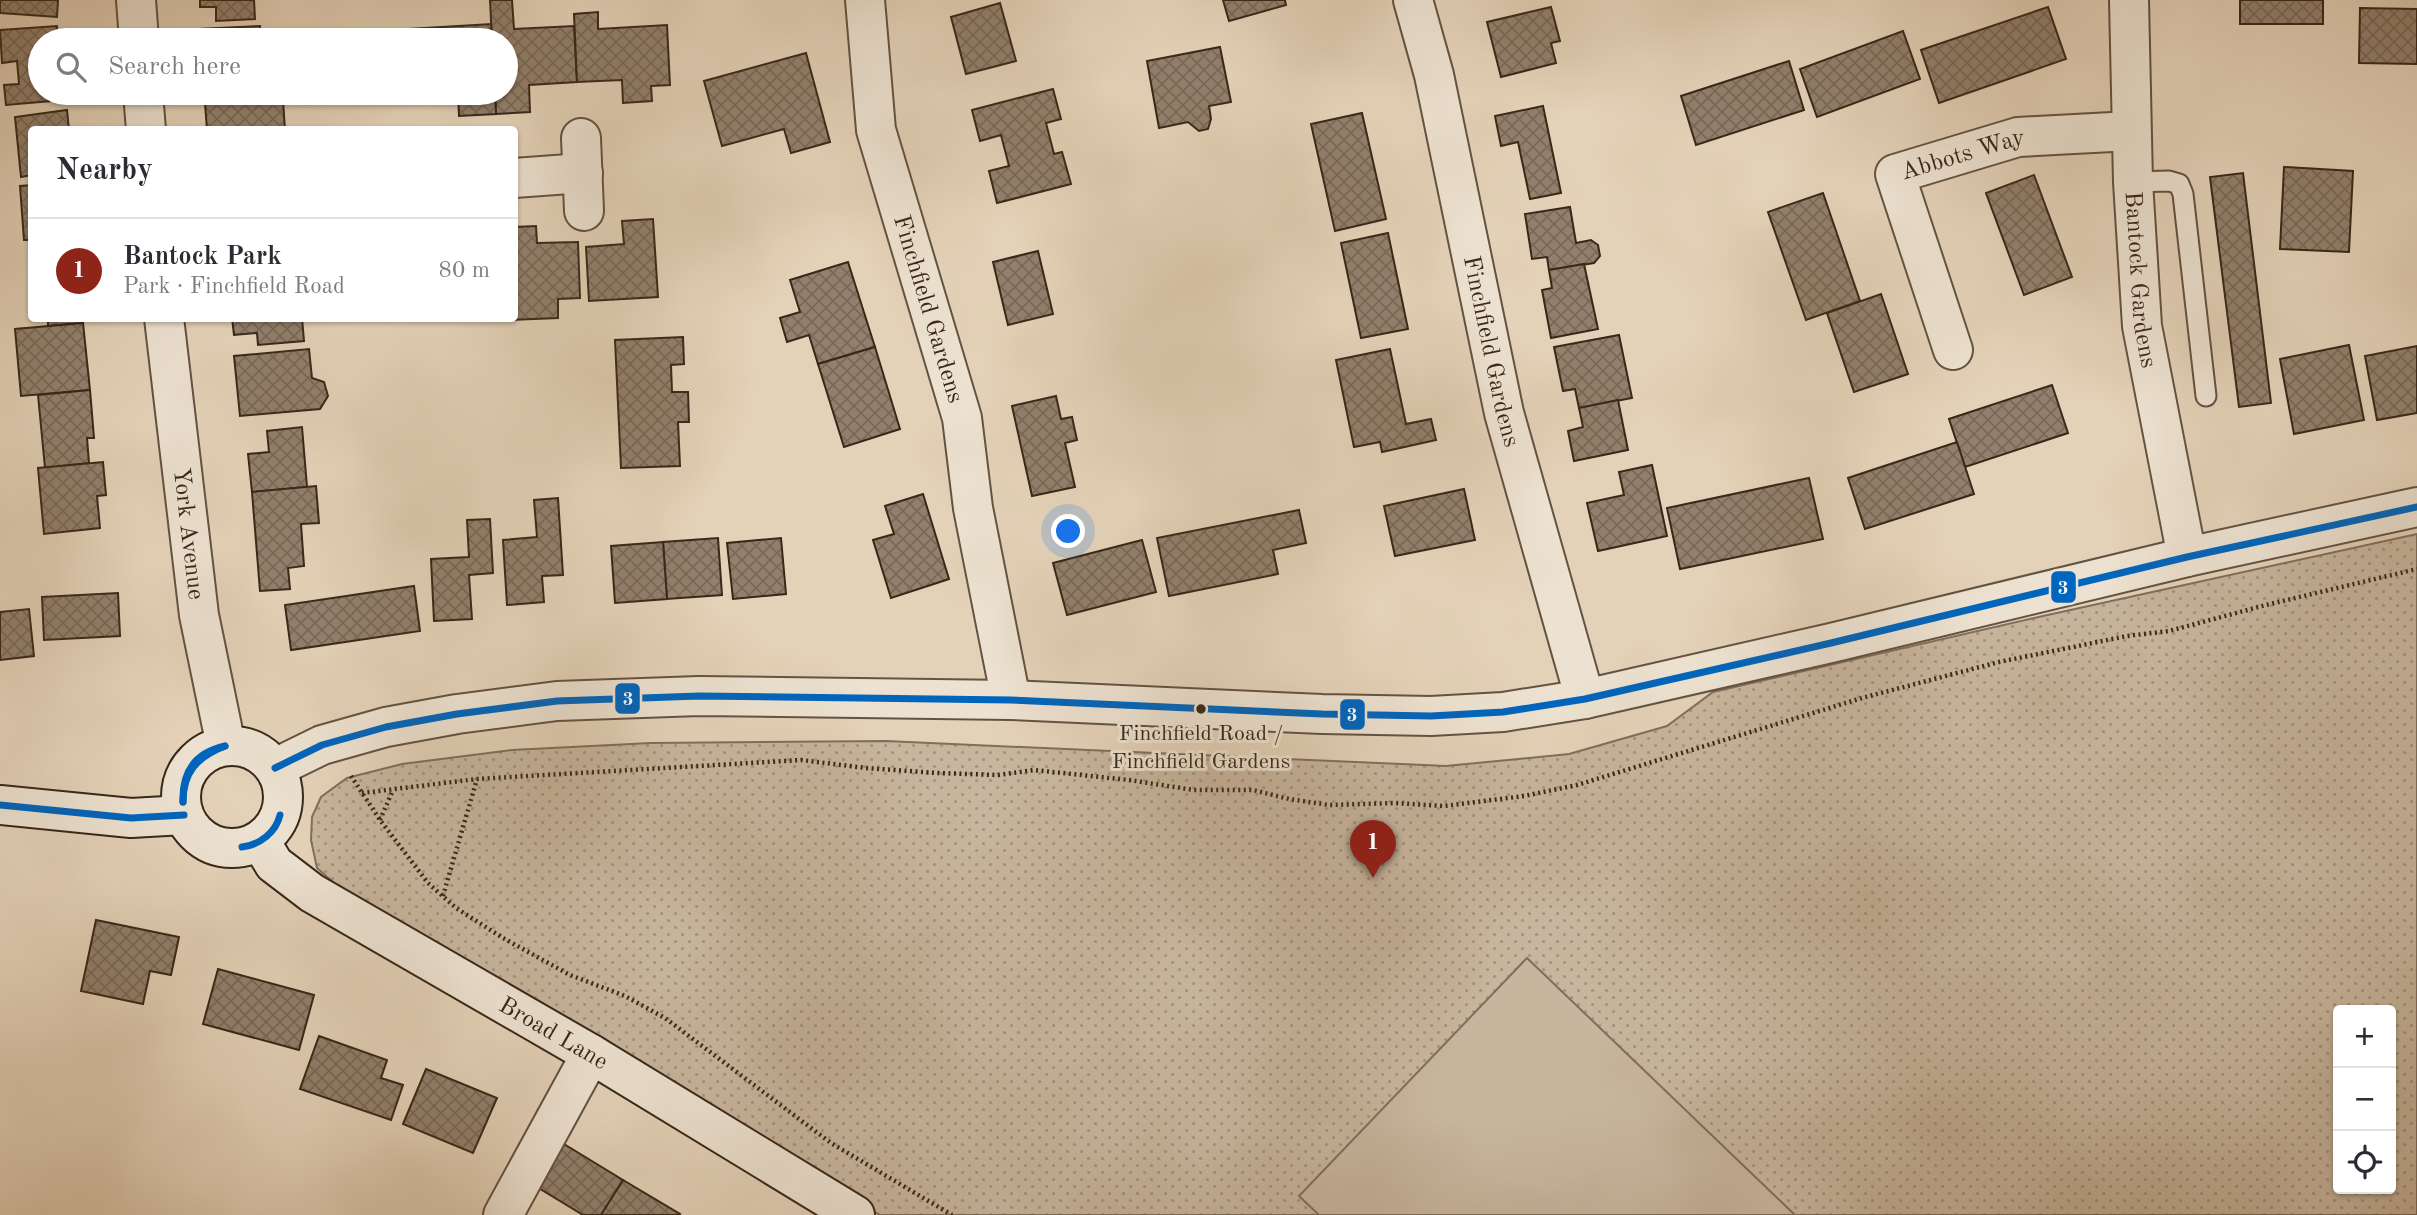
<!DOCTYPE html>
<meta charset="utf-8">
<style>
:root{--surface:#fff;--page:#f7f7f7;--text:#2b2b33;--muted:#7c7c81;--line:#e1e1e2;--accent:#8f2418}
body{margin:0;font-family:"Old Standard TT",serif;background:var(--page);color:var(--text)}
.controls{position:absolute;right:21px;bottom:21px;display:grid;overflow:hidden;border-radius:7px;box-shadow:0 2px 5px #0004}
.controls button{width:63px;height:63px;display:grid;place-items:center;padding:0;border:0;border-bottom:2px solid var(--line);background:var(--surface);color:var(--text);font:35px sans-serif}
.you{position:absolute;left:1069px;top:532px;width:24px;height:24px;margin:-18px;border:5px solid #fff;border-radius:50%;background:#1a73e8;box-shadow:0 0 0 10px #1a73e833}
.badge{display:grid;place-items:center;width:46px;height:46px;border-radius:50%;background:var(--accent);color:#fff;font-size:23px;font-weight:700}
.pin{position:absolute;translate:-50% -58px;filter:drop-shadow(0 2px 4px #0008)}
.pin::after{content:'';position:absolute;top:37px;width:24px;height:21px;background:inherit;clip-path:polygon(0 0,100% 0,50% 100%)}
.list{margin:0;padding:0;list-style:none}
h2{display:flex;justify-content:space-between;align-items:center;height:91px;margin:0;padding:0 28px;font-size:30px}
h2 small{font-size:23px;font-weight:400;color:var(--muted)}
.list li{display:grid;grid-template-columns:46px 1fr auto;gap:21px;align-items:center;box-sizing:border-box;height:105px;padding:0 28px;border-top:2px solid var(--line)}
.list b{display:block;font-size:26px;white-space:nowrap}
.list p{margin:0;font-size:23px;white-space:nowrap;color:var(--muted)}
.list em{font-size:23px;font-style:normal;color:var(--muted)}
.icon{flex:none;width:38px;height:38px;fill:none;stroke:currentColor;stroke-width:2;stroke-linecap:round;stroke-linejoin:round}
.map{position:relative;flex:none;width:2417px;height:1215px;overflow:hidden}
.search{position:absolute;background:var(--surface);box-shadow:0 2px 5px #0004;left:28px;top:28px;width:490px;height:77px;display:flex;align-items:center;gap:18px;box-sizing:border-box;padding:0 24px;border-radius:38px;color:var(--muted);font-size:26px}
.panel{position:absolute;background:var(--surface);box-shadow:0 2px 5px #0004;left:28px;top:126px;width:490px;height:196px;border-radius:7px}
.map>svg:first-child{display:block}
.grass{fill:url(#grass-dots);stroke:#806e5c;stroke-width:2;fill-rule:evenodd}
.pitch{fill:#c7b59d;stroke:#806e5c;stroke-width:2}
.building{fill:url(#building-cross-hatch);stroke:#39271a;stroke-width:2}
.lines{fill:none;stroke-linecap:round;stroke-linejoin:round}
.service-casing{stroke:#645242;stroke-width:23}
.minor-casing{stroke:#645242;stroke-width:42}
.tertiary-casing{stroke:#645242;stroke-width:42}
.secondary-casing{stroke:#39271a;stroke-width:42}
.path{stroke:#39271a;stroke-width:4.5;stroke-dasharray:2 3.5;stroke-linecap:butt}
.service{stroke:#ede2d1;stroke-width:19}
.minor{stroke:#ede2d1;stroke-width:38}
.tertiary{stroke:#ede2d1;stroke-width:38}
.secondary{stroke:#ede2d1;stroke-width:38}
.bus-1-casing{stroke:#ede2d1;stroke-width:12}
.bus-1{stroke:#0065bd;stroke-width:7}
.bus-dot{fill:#39271a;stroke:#ede2d1;stroke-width:2.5}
.labels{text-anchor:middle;stroke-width:6;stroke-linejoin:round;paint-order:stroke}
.bus-label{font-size:22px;fill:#39271a;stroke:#ede2d1}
.street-label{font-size:24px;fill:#39271a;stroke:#ede2d1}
.line-badge{stroke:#ede2d1;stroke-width:2.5}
.badge-label{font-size:19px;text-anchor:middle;font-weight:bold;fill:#fff}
</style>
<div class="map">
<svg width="2417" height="1215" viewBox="0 0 2417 1215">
<defs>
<pattern id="grass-dots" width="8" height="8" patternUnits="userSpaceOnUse" patternTransform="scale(1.75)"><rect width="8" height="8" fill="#c7b59d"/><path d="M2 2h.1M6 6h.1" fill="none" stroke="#a3937f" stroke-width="1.8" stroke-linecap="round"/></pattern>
<pattern id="building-cross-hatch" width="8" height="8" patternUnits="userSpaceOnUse" patternTransform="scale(1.75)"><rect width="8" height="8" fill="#92806c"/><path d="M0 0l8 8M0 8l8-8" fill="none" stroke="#786958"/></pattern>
</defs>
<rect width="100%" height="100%" fill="#e4d2b8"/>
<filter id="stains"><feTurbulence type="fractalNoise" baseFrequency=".00286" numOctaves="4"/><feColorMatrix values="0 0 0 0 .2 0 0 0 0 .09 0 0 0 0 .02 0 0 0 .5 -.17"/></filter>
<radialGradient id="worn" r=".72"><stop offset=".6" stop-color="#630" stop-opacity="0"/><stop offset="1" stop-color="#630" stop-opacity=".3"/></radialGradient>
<path class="grass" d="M2417,534V1215H880L341,889L317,868L311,840L312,817L321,797L347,778L402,764L512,750L651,743L886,741L1446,766L1569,754L1667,726L1713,692L2043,616ZM2338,1010H2391V1189H2338Z"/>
<polygon class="pitch" points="1527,958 1795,1215 1319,1215 1299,1196"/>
<g class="building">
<polygon points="0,0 58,0 57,17 0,13"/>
<polygon points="200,0 254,0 255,19 216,21 216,7 200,7"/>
<polygon points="490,0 512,0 514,29 574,26 577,82 529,85 530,112 496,114 495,93 506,93 506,40 492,40"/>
<polygon points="1223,0 1285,0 1286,5 1229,21"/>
<rect x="2240" y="0" width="83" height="24"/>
<polygon points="1000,3 1016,61 966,74 951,17"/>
<polygon points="1551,7 1560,41 1551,43 1556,63 1501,77 1487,22"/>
<polygon points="2048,7 2066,59 1939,103 1921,50"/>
<polygon points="2360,8 2417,9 2417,64 2359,63"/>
<polygon points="598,12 598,29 667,25 670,85 651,86 652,101 623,103 622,80 577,82 574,14"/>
<polygon points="491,24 492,40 410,40 409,29"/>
<polygon points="57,26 58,40 40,40 40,93 62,93 63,100 6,105 4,85 19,84 17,61 2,63 0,30"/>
<polygon points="260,26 261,40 198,40 198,29"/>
<polygon points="1903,31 1920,79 1817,117 1800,69"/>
<polygon points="1220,47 1231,102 1209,106 1211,119 1208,129 1199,131 1188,122 1159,128 1147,61"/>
<polygon points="806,53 830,142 791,153 784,129 722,146 704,81"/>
<polygon points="1789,61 1804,110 1696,145 1681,96"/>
<polygon points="1053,89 1061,119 1046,123 1054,154 1062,152 1071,184 997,203 989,171 1009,166 1001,135 980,141 972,110"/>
<polygon points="220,93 249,93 250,101 220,103"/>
<polygon points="458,93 495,93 496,114 459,116"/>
<polygon points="283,100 285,130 207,130 205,103"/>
<polygon points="1543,106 1561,193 1530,199 1518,142 1501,146 1495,116"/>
<polygon points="67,110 69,130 32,130 32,175 21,177 15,117"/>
<polygon points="1362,113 1386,219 1335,231 1311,124"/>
<polygon points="2284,167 2353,171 2349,252 2280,249"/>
<polygon points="2243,173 2271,403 2239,407 2210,177"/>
<polygon points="2034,175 2072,277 2024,295 1986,193"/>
<polygon points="32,185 32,240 24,240 20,186"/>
<polygon points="1823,193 1860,301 1806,320 1768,212"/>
<polygon points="1570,207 1576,243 1591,240 1598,245 1600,256 1594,263 1549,270 1547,257 1532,259 1525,214"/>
<polygon points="653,219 658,297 589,301 586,247 624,244 622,221"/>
<polygon points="536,226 537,243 578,242 580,298 558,299 558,318 509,320 514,318 514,227"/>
<polygon points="1388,233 1408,329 1361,338 1341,243"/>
<polygon points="1038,251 1053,314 1008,325 993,262"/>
<polygon points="848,262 875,347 818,364 809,335 787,342 780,318 800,312 790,280"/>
<polygon points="1584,264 1598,329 1551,338 1542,290 1552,288 1549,270"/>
<polygon points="1881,294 1908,374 1854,392 1827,313"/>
<polygon points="48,318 83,318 83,323 48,326"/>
<polygon points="232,318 302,318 304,341 258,345 257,333 234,335"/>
<polygon points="83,323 90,390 21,396 15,329"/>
<polygon points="1619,335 1632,398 1579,408 1575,389 1563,391 1554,347"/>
<polygon points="683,337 684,364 671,365 672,392 688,392 689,422 678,422 680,466 621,468 615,340"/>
<polygon points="2349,345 2364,420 2294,434 2280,359"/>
<polygon points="2417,346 2417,413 2377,420 2365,356"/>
<polygon points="875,347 900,429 844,447 818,364"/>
<polygon points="309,349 312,378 324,382 328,396 320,409 240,416 234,356"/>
<polygon points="1390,349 1406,424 1431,419 1436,440 1382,452 1380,442 1354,447 1336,360"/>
<polygon points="2052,385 2068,433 1965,467 1949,419"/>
<polygon points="90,390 94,438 87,438 89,463 45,468 38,395"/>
<polygon points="1056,396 1061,419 1072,417 1077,440 1065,443 1075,487 1032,496 1012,406"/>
<polygon points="1618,400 1628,450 1574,461 1568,431 1583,427 1579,408"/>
<polygon points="302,427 307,487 252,492 248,454 269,452 267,431"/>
<polygon points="1957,442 1974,494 1865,529 1848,478"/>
<polygon points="103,462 106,495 97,496 100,528 44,534 38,468"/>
<polygon points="1652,465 1667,536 1598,551 1587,503 1624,495 1619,472"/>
<polygon points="1809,478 1823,539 1680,569 1667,508"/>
<polygon points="316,486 319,523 301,524 304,566 288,568 290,589 260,591 252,492"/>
<polygon points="1464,489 1475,540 1395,556 1384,506"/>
<polygon points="923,494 949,579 891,598 873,540 894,534 885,506"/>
<polygon points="558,498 563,575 542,576 544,602 507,605 503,540 537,537 534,500"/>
<polygon points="1299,510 1306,543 1273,550 1278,574 1169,596 1157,538"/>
<polygon points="490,519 493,573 469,575 472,619 434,621 431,559 469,557 467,520"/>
<polygon points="718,538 722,595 667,599 663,542"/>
<polygon points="781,538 786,594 733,599 727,543"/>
<polygon points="1142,540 1156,592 1067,615 1053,563"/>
<polygon points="663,542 667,599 615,603 611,546"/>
<polygon points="414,586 420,631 291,650 285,605"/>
<polygon points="118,593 120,636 44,640 42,597"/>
<polygon points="29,609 34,656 0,660 0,612"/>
<polygon points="96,920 179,937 171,975 150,971 143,1004 81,991"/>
<polygon points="218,969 314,995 299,1050 203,1024"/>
<polygon points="319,1036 387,1060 381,1078 403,1085 391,1120 300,1089"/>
<polygon points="426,1069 497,1098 473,1153 403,1124"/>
<polygon points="559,1141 623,1180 601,1215 583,1215 532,1184"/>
<polygon points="623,1180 680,1214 679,1215 601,1215"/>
</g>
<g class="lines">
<g class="service-casing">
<polyline id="service" points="2133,182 2169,181 2179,184 2183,194 2206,396"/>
</g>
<g class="minor-casing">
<g id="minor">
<polyline points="136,0 139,40"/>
<path id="s1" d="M865,0L876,130L962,418L973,508L1011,700"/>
<path id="s2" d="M1413,0L1434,75L1504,413L1585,699"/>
<path id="s3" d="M2129,0L2133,182L2142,326L2187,557"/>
<polyline points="143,93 146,130"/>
<polyline points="581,138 584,211"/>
<polyline points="514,178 583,173"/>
<path id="s4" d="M164,318L199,615L226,746"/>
<path id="s5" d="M1953,350L1895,174L2018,137L2131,131"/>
<polyline points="503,1215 591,1054"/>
</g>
</g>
<g class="tertiary-casing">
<polyline id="tertiary" points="275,768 322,745 386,727 457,714 557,701 699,696 1011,700 1322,714 1431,716 1503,712 1585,699 1831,643 2187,557 2417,507"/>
</g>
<g class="secondary-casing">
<g id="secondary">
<circle cx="232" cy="797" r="51"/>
<polyline points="0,805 131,818 184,815"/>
<path id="s6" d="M260,841L274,864L312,893L591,1054L855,1215"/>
</g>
</g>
<g class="path">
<polyline points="351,776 380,820 428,883 456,908 503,938 570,975 625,996 665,1018 831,1143 952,1215"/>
<polyline points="362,793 477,779 801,760 866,768 937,773 998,775 1034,770 1129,780 1194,790 1253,790 1289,799 1329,805 1395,803 1444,806 1524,796 1577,785 1862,698 1999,662 2127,636 2169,631 2266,605 2417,569"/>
<polyline points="380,820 393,790"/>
<polyline points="443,896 477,779"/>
</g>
<use href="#service" class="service"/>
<use href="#minor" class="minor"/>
<use href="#tertiary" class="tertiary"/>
<use href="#secondary" class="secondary"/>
<g class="bus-1-casing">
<g id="bus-1">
<polyline points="275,768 322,745 386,727 457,714 557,701 699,696 1011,700 1322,714 1431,716 1503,712 1585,699 1831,643 2187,557 2417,507"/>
<path d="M183,802C182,773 194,753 225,746"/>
<path d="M183,802C183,772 197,757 225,746"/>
<polyline points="0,805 131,818 184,815"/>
<path d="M242,847C260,845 276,832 280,815"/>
</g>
</g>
<use href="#bus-1" class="bus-1"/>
</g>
<circle class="bus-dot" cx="1201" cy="709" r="6"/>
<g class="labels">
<g class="bus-label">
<text x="1201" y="740">Finchfield Road /<tspan x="1201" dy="28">Finchfield Gardens</tspan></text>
</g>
<g class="street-label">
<text dy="8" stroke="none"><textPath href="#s5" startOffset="256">Abbots Way</textPath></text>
<text dy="8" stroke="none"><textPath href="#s3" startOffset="280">Bantock Gardens</textPath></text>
<text dy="8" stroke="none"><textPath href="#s1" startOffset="317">Finchfield Gardens</textPath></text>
<text dy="8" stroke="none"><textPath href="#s2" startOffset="360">Finchfield Gardens</textPath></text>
<text dy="8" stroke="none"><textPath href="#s4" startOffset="217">York Avenue</textPath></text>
<text dy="8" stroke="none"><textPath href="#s6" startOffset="354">Broad Lane</textPath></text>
</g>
</g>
<g class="line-badge">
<rect x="2050" y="570" width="27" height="34" rx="7" fill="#0065bd"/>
<rect x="614" y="682" width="27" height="33" rx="7" fill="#0065bd"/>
<rect x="1339" y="698" width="27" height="33" rx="7" fill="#0065bd"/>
</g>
<g class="badge-label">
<text x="2063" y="594">3</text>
<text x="628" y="705">3</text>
<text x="1352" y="721">3</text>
</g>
<rect width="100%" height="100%" filter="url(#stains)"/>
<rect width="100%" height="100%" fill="url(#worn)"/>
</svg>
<div class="controls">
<button>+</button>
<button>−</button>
<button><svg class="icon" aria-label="locate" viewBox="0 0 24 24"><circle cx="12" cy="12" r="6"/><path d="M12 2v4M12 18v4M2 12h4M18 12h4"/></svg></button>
</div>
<div class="you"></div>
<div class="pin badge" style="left:1373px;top:878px">1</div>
<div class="search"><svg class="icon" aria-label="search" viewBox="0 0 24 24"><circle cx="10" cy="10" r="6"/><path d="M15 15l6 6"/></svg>Search here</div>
<section class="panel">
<h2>Nearby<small></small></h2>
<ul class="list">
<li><span class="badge">1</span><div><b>Bantock Park</b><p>Park · Finchfield Road</p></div><em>80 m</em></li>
</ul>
</section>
</div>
